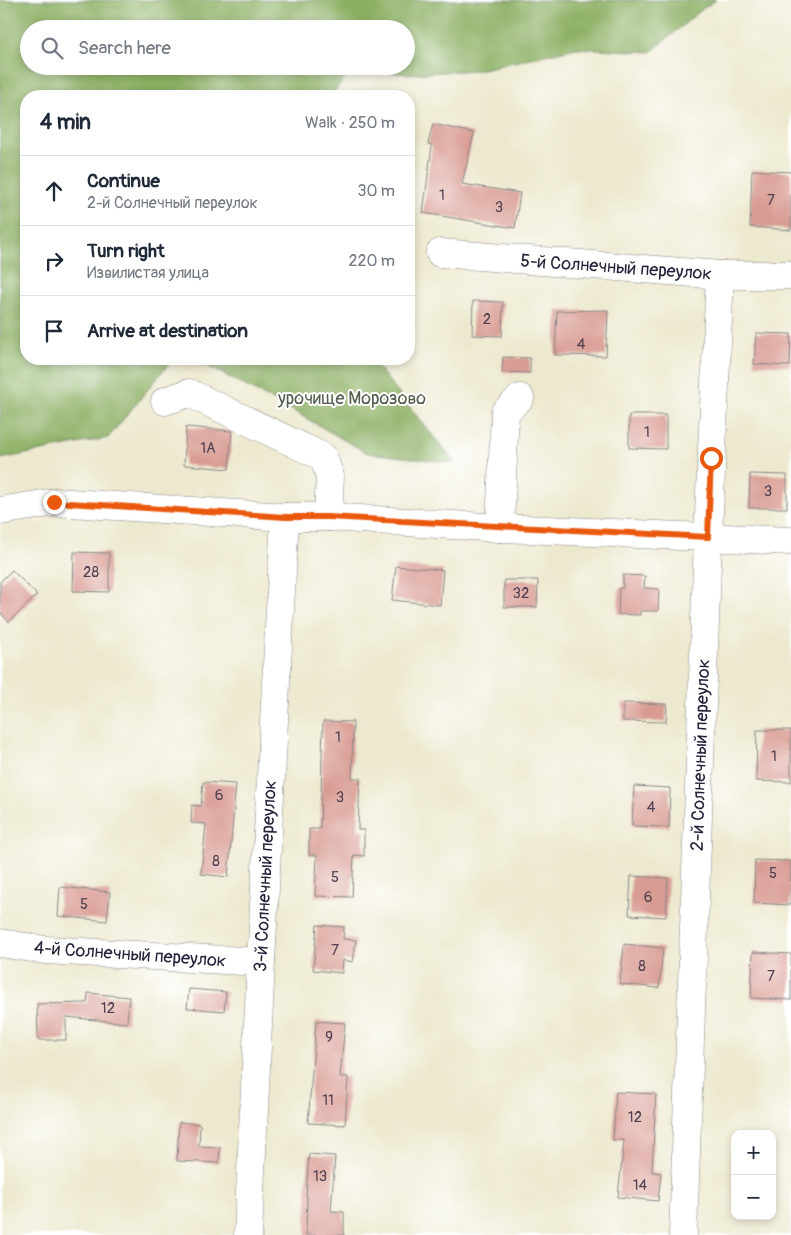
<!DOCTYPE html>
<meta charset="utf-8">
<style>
:root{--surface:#fff;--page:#f6f6f7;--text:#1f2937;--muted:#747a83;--line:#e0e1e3}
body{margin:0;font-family:Pangolin,sans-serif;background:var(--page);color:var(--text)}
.controls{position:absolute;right:15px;bottom:15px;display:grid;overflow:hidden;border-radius:10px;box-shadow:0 2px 8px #0003}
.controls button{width:45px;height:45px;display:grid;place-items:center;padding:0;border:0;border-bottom:1px solid var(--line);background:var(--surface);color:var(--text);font:25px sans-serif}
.stop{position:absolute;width:15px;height:15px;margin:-11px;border:4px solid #ea580c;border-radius:50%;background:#fff}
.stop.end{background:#ea580c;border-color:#fff;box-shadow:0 1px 5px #0008}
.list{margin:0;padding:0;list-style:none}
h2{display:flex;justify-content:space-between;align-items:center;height:65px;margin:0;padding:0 20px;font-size:21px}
h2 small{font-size:16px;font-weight:400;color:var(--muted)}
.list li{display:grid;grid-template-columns:32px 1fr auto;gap:15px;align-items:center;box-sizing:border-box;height:70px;padding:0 20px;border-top:1px solid var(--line)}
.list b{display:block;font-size:19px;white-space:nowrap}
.list p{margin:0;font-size:16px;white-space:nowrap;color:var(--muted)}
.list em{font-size:16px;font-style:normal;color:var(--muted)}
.icon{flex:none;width:28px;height:28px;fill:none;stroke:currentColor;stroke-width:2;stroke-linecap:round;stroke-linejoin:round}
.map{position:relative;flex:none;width:791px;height:1235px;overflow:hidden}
.search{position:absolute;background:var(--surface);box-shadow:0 2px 8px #0003;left:20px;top:20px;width:395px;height:55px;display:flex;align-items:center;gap:12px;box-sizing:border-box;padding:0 18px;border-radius:28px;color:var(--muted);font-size:19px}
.panel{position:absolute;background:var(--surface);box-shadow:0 2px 8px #0003;left:20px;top:90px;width:395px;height:275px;border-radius:20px}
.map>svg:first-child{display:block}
.forest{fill:#8cb064;stroke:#576950;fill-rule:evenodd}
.building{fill:#d99c93}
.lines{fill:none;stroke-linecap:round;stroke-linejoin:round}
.minor-casing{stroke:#888685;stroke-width:29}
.minor{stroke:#fff;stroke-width:28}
.route{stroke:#ea580c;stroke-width:6}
.labels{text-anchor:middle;stroke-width:4;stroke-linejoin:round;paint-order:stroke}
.number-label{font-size:15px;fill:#504051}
.street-label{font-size:18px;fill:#22223b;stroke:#fff}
.park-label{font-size:18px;fill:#545e4e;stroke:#fff}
</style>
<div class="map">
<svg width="791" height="1235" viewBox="0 0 791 1235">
<rect width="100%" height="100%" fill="#fff"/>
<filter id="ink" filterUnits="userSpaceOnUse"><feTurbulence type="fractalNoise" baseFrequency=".02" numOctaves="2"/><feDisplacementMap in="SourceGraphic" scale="10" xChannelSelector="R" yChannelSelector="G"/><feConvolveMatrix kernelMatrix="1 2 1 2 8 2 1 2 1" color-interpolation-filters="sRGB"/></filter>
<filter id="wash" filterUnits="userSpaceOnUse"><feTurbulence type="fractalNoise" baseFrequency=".0096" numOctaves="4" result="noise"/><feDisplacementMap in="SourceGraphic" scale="20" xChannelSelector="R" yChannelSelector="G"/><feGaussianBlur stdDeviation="1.12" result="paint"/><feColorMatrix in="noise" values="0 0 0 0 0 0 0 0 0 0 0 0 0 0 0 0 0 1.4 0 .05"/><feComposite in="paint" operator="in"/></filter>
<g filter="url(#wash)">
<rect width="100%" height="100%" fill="#ede9cf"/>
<g class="forest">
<path d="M0,0H716L705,7L651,52L576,48L478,70L408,74L352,69L331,96H26V359H173L108,438L0,459ZM29,29H406V66H29Z"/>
<polygon points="194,359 371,359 455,463 367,453 288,408"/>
</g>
<g id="blocks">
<g class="building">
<polygon points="433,124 474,133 462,184 520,193 515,228 423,213 432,145 428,144"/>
<polygon points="752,170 791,172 791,230 750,227"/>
<polygon points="473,301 503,302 502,336 472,335"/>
<polygon points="608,310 606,356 555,355 557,311"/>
<polygon points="756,333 791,334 790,366 754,364"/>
<polygon points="503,357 530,358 530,373 502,372"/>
<polygon points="629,415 666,415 666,449 629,448"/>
<polygon points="186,427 232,431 229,469 184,465"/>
<polygon points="750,474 787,475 787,508 749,508"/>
<polygon points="74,552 109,553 109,592 73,591"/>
<polygon points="396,566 443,570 440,605 392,600"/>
<polygon points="12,570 37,595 9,622 0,612 0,582"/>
<polygon points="623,575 645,576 644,588 659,589 658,611 640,611 640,615 618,614 619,588 623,588"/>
<polygon points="504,580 538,580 537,607 504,607"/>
<polygon points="623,703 667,704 666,722 623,721"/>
<polygon points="323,721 353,722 352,778 360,778 358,830 364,830 364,856 354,855 352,897 315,896 317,855 309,855 309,829 320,829"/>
<polygon points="757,730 791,730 791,782 756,781"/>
<polygon points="203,782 236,784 228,877 201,874 206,824 191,823 192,805 201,806"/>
<polygon points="634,786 670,788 669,827 632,826"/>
<polygon points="755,860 791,861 790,905 754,903"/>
<polygon points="631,876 668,878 666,917 629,915"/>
<polygon points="60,887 110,892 107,921 58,916"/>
<polygon points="317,925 344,927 343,939 356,940 353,962 343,960 342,973 313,970"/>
<polygon points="624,944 663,948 659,988 620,984"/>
<polygon points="753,952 791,954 791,1000 751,998"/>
<polygon points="189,989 226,992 224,1011 187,1008"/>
<polygon points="88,993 129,997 127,1023 66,1017 66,1040 38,1040 37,1004 87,1003"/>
<polygon points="316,1021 345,1023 340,1077 348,1077 345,1125 308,1123"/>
<polygon points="616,1092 656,1094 652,1172 661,1173 658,1201 618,1197 624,1140 613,1140"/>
<polygon points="179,1122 200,1124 199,1146 220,1147 219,1163 177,1161"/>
<polygon points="309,1154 335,1156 331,1211 344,1212 344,1235 306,1235 307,1196 306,1196"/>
</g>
</g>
</g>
<g filter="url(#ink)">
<use href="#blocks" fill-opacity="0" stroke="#888685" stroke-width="1"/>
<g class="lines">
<g class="minor-casing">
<g id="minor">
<polyline points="440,253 720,275 791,275"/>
<polyline points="165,401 189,393 323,457 330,476 328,517"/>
<polyline points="0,511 55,502 285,517 328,517 500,528 791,541"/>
<polyline points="500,528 505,412 520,398"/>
<polyline points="0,943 45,950 261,962"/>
<polyline points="248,1235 261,962 285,517"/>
<polyline points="683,1235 708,537 720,275"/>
</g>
</g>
<use href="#minor" class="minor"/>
</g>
</g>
<g class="lines" filter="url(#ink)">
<polyline class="route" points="54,502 285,517 328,517 708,537 711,458"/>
</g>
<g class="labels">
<g class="number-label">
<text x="442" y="200">1</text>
<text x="771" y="205">7</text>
<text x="499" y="212">3</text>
<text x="487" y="324">2</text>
<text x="581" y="349">4</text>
<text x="647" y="437">1</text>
<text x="208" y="453">1А</text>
<text x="768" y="496">3</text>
<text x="91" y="577">28</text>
<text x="521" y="598">32</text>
<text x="338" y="742">1</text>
<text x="774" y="761">1</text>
<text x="219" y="800">6</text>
<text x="340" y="802">3</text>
<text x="651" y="812">4</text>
<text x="216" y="866">8</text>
<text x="773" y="878">5</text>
<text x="335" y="882">5</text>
<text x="648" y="902">6</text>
<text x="84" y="909">5</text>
<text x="335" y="955">7</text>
<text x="642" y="971">8</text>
<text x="771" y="981">7</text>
<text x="108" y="1013">12</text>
<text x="329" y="1042">9</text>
<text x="328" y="1105">11</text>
<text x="635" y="1122">12</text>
<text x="320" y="1181">13</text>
<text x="640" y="1190">14</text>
</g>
<g class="street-label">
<text transform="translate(616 267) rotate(4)" y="6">5-й Солнечный переулок</text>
<text transform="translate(700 755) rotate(-88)" y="6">2-й Солнечный переулок</text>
<text transform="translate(265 876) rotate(-87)" y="6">3-й Солнечный переулок</text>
<text transform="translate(130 954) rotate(4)" y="6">4-й Солнечный переулок</text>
</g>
<g class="park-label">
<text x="352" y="404">урочище Морозово</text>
</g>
</g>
</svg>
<div class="controls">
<button>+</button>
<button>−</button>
</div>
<div class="stop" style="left:711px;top:458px"></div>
<div class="stop end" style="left:54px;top:502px"></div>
<div class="search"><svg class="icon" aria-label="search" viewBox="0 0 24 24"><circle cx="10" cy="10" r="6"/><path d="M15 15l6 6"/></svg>Search here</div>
<section class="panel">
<h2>4 min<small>Walk · 250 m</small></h2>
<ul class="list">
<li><svg class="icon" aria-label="ahead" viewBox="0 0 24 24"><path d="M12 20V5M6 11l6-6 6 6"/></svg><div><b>Continue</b><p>2-й Солнечный переулок</p></div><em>30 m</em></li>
<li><svg class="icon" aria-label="right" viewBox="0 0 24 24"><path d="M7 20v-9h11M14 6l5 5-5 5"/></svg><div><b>Turn right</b><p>Извилистая улица</p></div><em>220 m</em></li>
<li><svg class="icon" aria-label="arrive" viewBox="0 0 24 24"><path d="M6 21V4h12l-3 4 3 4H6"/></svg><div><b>Arrive at destination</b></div></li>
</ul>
</section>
</div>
